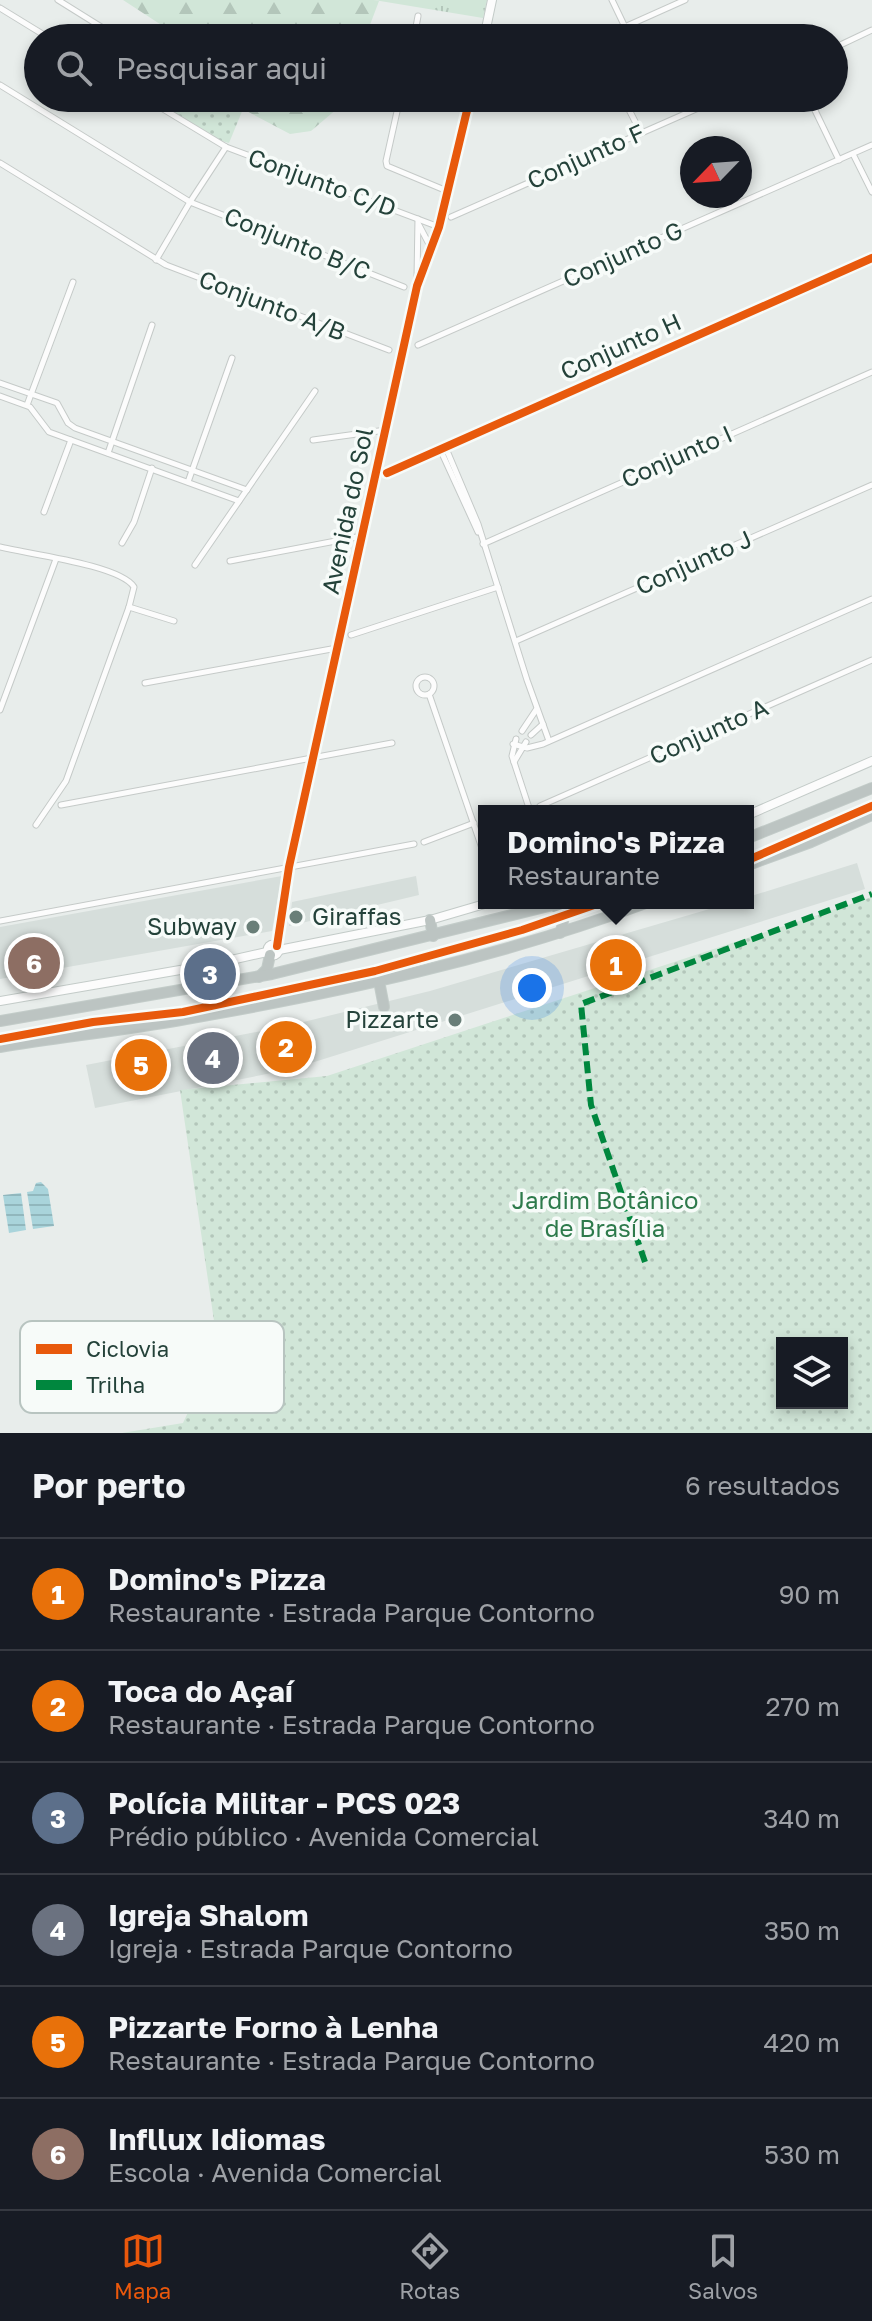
<!DOCTYPE html>
<html lang="pt">
<meta charset="utf-8">
<style>
:root{--surface:#171b24;--page:#20242c;--text:#f1f3f6;--muted:#9ea1a6;--line:#363941;--accent:#ea580c}
body{margin:0;font-family:"Golos Text",sans-serif;background:var(--page);color:var(--text)}
.controls{position:absolute;right:24px;bottom:24px;display:grid;overflow:hidden;border-radius:0px;box-shadow:0 4px 12px #0003}
.controls button{width:72px;height:72px;display:grid;place-items:center;padding:0;border:0;border-bottom:2px solid var(--line);background:var(--surface);color:var(--text);font:40px sans-serif}
.compass{position:absolute;left:680px;top:136px;width:72px;height:72px;border-radius:50%;background:var(--surface);box-shadow:0 4px 12px #0003;rotate:245deg}
.you{position:absolute;left:532px;top:988px;width:28px;height:28px;margin:-20px;border:6px solid #fff;border-radius:50%;background:#1a73e8;box-shadow:0 0 0 12px #1a73e833}
.badge{display:grid;place-items:center;width:52px;height:52px;border-radius:50%;background:var(--accent);color:#fff;font-size:26px;font-weight:700}
.pin{position:absolute;translate:-50% -50%;border:4px solid #fff;box-shadow:0 2px 8px #0006}
.popup{position:absolute;left:478px;top:805px;width:276px;height:104px;box-sizing:border-box;display:grid;place-content:center;border-radius:0px;background:var(--surface);filter:drop-shadow(0 2px 6px #0005);font-size:26px;white-space:nowrap;color:var(--muted)}
.popup b{font-size:30px;color:var(--text)}
.popup::after{content:'';position:absolute;left:50%;top:100%;margin-left:-16px;border:16px solid transparent;border-top-color:var(--surface)}
.list{margin:0;padding:0;list-style:none}
h2{display:flex;justify-content:space-between;align-items:center;height:104px;margin:0;padding:0 32px;font-size:34px}
h2 small{font-size:26px;font-weight:400;color:var(--muted)}
.list li{display:grid;grid-template-columns:52px 1fr auto;gap:24px;align-items:center;box-sizing:border-box;height:112px;padding:0 32px;border-top:2px solid var(--line)}
.list b{display:block;font-size:30px;white-space:nowrap}
.list p{margin:0;font-size:26px;white-space:nowrap;color:var(--muted)}
.list em{font-size:26px;font-style:normal;color:var(--muted)}
.icon{flex:none;width:44px;height:44px;fill:none;stroke:currentColor;stroke-width:2;stroke-linecap:round;stroke-linejoin:round}
.map{position:relative;flex:none;width:872px;height:1433px;overflow:hidden}
.search{position:absolute;background:var(--surface);box-shadow:0 4px 12px #0003;left:24px;right:24px;top:24px;height:88px;display:flex;align-items:center;gap:20px;box-sizing:border-box;padding:0 28px;border-radius:44px;color:var(--muted);font-size:30px}
.sheet{height:776px;background:var(--surface)}
nav{display:flex;justify-content:space-around;align-items:center;box-sizing:border-box;height:112px;border-top:2px solid var(--line);background:var(--surface);font-size:22px;color:var(--muted)}
nav a{display:grid;justify-items:center;gap:4px}
nav .on{color:var(--accent)}
.map>svg:first-child{display:block}
.built{fill:#d6dedb}
.grass{fill:url(#grass-tufts)}
.forest{fill:url(#forest-firs)}
.park{fill:url(#park-dots);fill-rule:evenodd}
.water{fill:url(#water-rules)}
.lines{fill:none;stroke-linecap:round;stroke-linejoin:round}
.street-casing{stroke:#c5cac8;stroke-width:7}
.secondary-casing{stroke:#c3cbc8;stroke-width:10}
.highway-casing{stroke:#c3ccc9;stroke-width:12}
.street{stroke:#fcfcfc;stroke-width:5}
.secondary{stroke:#fcfcfc;stroke-width:8}
.highway{stroke:#bcc4c2;stroke-width:10}
.quiet{stroke:#00873e;stroke-width:6;stroke-dasharray:12 6;stroke-linecap:butt}
.cycleway-casing{stroke:#f7fbf9;stroke-width:13}
.cycleway{stroke:#e8590c;stroke-width:8}
.poi-dot{fill:#697e78;stroke:#f7fbf9;stroke-width:3}
.labels{text-anchor:middle;stroke-width:7;stroke-linejoin:round;paint-order:stroke}
.street-label{font-size:24px;fill:#24423a;stroke:#f7fbf9}
.poi-label{font-size:24px;fill:#24423a;stroke:#f7fbf9;text-anchor:end}
.park-label{font-size:24px;fill:#2d7a4b;stroke:#f7fbf9}
.key{fill:#f7fbf9;stroke:#b8c4c0;stroke-width:2}
.key-label{font-size:22px;fill:#24423a}
</style>
<div class="map">
<svg width="872" height="1433" viewBox="0 0 872 1433">
<defs>
<pattern id="grass-tufts" width="24" height="20" patternUnits="userSpaceOnUse" patternTransform="scale(2)"><rect width="24" height="20" fill="#d1e6d8"/><path d="M3 7l-1-3M5 7V3M7 7l1-3M15 17l-1-3M17 17v-4M19 17l1-3" fill="none" stroke="#b3c6ba"/></pattern>
<pattern id="forest-firs" width="22" height="20" patternUnits="userSpaceOnUse" patternTransform="scale(2)"><rect width="22" height="20" fill="#d1e6d8"/><path d="M5 1l3.5 6h-7zM16 11l3.5 6h-7z" fill="#b3c6ba"/></pattern>
<pattern id="park-dots" width="8" height="8" patternUnits="userSpaceOnUse" patternTransform="scale(2)"><rect width="8" height="8" fill="#d1e6d8"/><path d="M2 2h.1M6 6h.1" fill="none" stroke="#b3c6ba" stroke-width="1.8" stroke-linecap="round"/></pattern>
<pattern id="water-rules" width="6" height="5" patternUnits="userSpaceOnUse" patternTransform="scale(2)"><rect width="6" height="5" fill="#a9d4db"/><path d="M0 2.5h6" fill="none" stroke="#91b7bd"/></pattern>
</defs>
<rect width="100%" height="100%" fill="#e8edeb"/>
<g class="built">
<polygon points="857,863 865,889 292,1069 95,1108 86,1065 287,1026 430,991 730,903 748,903 748,897"/>
<polygon points="282,876 272,931 0,979 0,927"/>
<polygon points="416,876 419,895 289,926 292,902"/>
</g>
<polygon class="grass" points="374,0 487,0 483,18"/>
<g class="forest">
<polygon points="123,0 374,0 379,1 365,38 196,38 175,25 166,28"/>
<polygon points="222,98 340,98 338,108 311,131 290,134"/>
</g>
<g class="park">
<polygon points="161,98 222,98 243,109 229,143 218,140 160,104"/>
<path d="M872,897V1433H122L183,1423L218,1348L180,1090L327,1076ZM782,1343H842V1403H782Z"/>
</g>
<g class="water">
<polygon points="41,1182 48,1189 54,1226 33,1229 27,1192 33,1191 36,1183"/>
<polygon points="21,1193 26,1230 9,1233 3,1195"/>
</g>
<g class="lines">
<g class="street-casing">
<g id="street">
<polyline points="58,0 119,38"/>
<polyline points="612,0 625,27"/>
<polyline points="0,8 49,38"/>
<polyline points="414,38 418,16"/>
<polyline points="600,38 685,0"/>
<polyline points="834,48 872,30"/>
<polyline points="0,85 190,202 404,287"/>
<polyline points="145,98 226,147 439,227"/>
<polyline points="400,98 386,161 387,166 447,191"/>
<polyline points="623,98 641,133"/>
<polyline points="809,98 839,160"/>
<polyline points="853,154 872,192"/>
<polyline points="0,163 166,265 389,350"/>
<polyline points="451,217 721,98"/>
<polyline points="419,225 431,248"/>
<polyline points="156,260 190,202 226,147"/>
<polyline points="417,278 418,219"/>
<polyline points="418,345 872,145"/>
<polyline points="0,383 57,403 68,423 75,428 247,490"/>
<polyline points="0,396 30,407 49,432 239,501"/>
<polyline points="27,405 73,282"/>
<polyline points="313,440 386,430"/>
<polyline points="445,446 478,524 527,680 549,741"/>
<polyline points="440,449 478,532"/>
<polyline points="108,453 152,325"/>
<polyline points="387,473 872,258"/>
<polyline points="188,482 232,358"/>
<polyline points="44,512 71,440"/>
<polyline points="122,543 134,522 152,468"/>
<polyline points="483,544 872,372"/>
<path d="M0,547C28,554 120,565 134,587L129,607L66,781L36,825"/>
<polyline points="230,561 362,536"/>
<polyline points="195,565 315,391"/>
<polyline points="129,607 174,621"/>
<polyline points="351,635 498,587"/>
<polyline points="516,641 872,485"/>
<circle cx="425" cy="686" r="9"/>
<polyline points="145,683 337,648"/>
<polyline points="429,694 484,854"/>
<polyline points="0,710 56,559"/>
<polyline points="522,731 536,710"/>
<polyline points="531,735 543,724"/>
<polyline points="516,739 512,756 530,811"/>
<polyline points="513,744 527,748 543,744 872,599"/>
<polyline points="514,762 526,742"/>
<polyline points="61,805 392,743"/>
<polyline points="540,806 872,660"/>
<polyline points="424,842 474,823"/>
<polyline points="0,921 414,844"/>
</g>
</g>
<g class="secondary-casing">
<g id="secondary">
<polyline points="484,38 492,0"/>
<polyline points="748,815 872,761"/>
<circle cx="273" cy="950" r="5.5"/>
<polyline points="277,946 289,867 417,286 439,227 470,98"/>
<polyline points="279,950 430,920 488,903"/>
<polyline points="0,1001 209,965 267,952"/>
</g>
</g>
<g class="highway-casing">
<g id="highway">
<polyline points="748,838 872,788"/>
<polyline points="748,865 811,842 872,815"/>
<path d="M554,905C564,913 565,922 560,933"/>
<polyline points="430,920 433,936"/>
<polyline points="259,977 267,969 270,955"/>
<polyline points="379,981 384,1007"/>
<polyline points="0,1021 272,974 561,903"/>
<path d="M0,1047C62,1037 125,1030 186,1019C342,992 498,958 646,903"/>
</g>
</g>
<use href="#street" class="street"/>
<use href="#secondary" class="secondary"/>
<use href="#highway" class="highway"/>
<polyline class="quiet" points="645,1262 591,1105 581,1004 872,894"/>
<g class="cycleway-casing">
<g id="cycleway">
<polyline points="387,473 872,258"/>
<polyline points="748,860 872,806"/>
<polyline points="277,946 289,867 417,286 439,227 470,98"/>
<polyline points="0,1039 93,1022 183,1012 375,971 522,930 600,903"/>
</g>
</g>
<use href="#cycleway" class="cycleway"/>
</g>
<g class="poi-dot">
<circle cx="296" cy="917" r="8"/>
<circle cx="253" cy="927" r="8"/>
<circle cx="455" cy="1020" r="8"/>
</g>
<g class="labels">
<g class="street-label">
<text transform="translate(586 157) rotate(-24)" y="8">Conjunto F</text>
<text transform="translate(322 183) rotate(20)" y="8">Conjunto C/D</text>
<text transform="translate(297 244) rotate(22)" y="8">Conjunto B/C</text>
<text transform="translate(623 255) rotate(-24)" y="8">Conjunto G</text>
<text transform="translate(272 306) rotate(21)" y="8">Conjunto A/B</text>
<text transform="translate(621 347) rotate(-24)" y="8">Conjunto H</text>
<text transform="translate(677 457) rotate(-24)" y="8">Conjunto I</text>
<text transform="translate(348 511) rotate(-78)" y="8">Avenida do Sol</text>
<text transform="translate(694 563) rotate(-24)" y="8">Conjunto J</text>
<text transform="translate(709 732) rotate(-24)" y="8">Conjunto A</text>
</g>
<g class="poi-label">
<text x="312" y="925" text-anchor="start">Giraffas</text>
<text x="237" y="935">Subway</text>
<text x="439" y="1028">Pizzarte</text>
</g>
<g class="park-label">
<text x="605" y="1209">Jardim Botânico<tspan x="605" dy="28">de Brasília</tspan></text>
</g>
</g>
<rect x="20" y="1321" width="264" height="92" rx="12" class="key"/>
<rect x="36" y="1344" width="36" height="10" fill="#e8590c"/>
<rect x="36" y="1380" width="36" height="10" fill="#00873e"/>
<g class="key-label">
<text x="86" y="1357">Ciclovia</text>
<text x="86" y="1393">Trilha</text>
</g>
</svg>
<div class="controls">
<button><svg class="icon" aria-label="layers" viewBox="0 0 24 24"><path d="M12 4l9 5-9 5-9-5zM3 14l9 5 9-5"/></svg></button>
</div>
<svg class="compass" viewBox="-18 -18 36 36"><path d="M0-13l5 13h-10z" fill="#e53935"/><path d="M0 13l5-13h-10z" fill="#9ea1a6"/></svg>
<div class="you"></div>
<div class="pin badge" style="left:616px;top:965px;background:#e8710a">1</div>
<div class="popup"><b>Domino's Pizza</b>Restaurante</div>
<div class="pin badge" style="left:286px;top:1047px;background:#e8710a">2</div>
<div class="pin badge" style="left:210px;top:974px;background:#5c6f8a">3</div>
<div class="pin badge" style="left:213px;top:1058px;background:#6b7280">4</div>
<div class="pin badge" style="left:141px;top:1065px;background:#e8710a">5</div>
<div class="pin badge" style="left:34px;top:963px;background:#8d6e63">6</div>
<div class="search"><svg class="icon" aria-label="search" viewBox="0 0 24 24"><circle cx="10" cy="10" r="6"/><path d="M15 15l6 6"/></svg>Pesquisar aqui</div>
</div>
<section class="sheet">
<h2>Por perto<small>6 resultados</small></h2>
<ul class="list">
<li><span class="badge" style="background:#e8710a">1</span><div><b>Domino's Pizza</b><p>Restaurante · Estrada Parque Contorno</p></div><em>90 m</em></li>
<li><span class="badge" style="background:#e8710a">2</span><div><b>Toca do Açaí</b><p>Restaurante · Estrada Parque Contorno</p></div><em>270 m</em></li>
<li><span class="badge" style="background:#5c6f8a">3</span><div><b>Polícia Militar - PCS 023</b><p>Prédio público · Avenida Comercial</p></div><em>340 m</em></li>
<li><span class="badge" style="background:#6b7280">4</span><div><b>Igreja Shalom</b><p>Igreja · Estrada Parque Contorno</p></div><em>350 m</em></li>
<li><span class="badge" style="background:#e8710a">5</span><div><b>Pizzarte Forno à Lenha</b><p>Restaurante · Estrada Parque Contorno</p></div><em>420 m</em></li>
<li><span class="badge" style="background:#8d6e63">6</span><div><b>Infllux Idiomas</b><p>Escola · Avenida Comercial</p></div><em>530 m</em></li>
</ul>
</section>
<nav>
<a class="on"><svg class="icon" aria-label="map" viewBox="0 0 24 24"><path d="M3 6l6-2 6 2 6-2v14l-6 2-6-2-6 2zM9 4v14M15 6v14"/></svg>Mapa</a>
<a><svg class="icon" aria-label="directions" viewBox="0 0 24 24"><path d="M12 3l9 9-9 9-9-9zM9 14v-3h6M13 9l2 2-2 2"/></svg>Rotas</a>
<a><svg class="icon" aria-label="saved" viewBox="0 0 24 24"><path d="M7 4h10v16l-5-4-5 4z"/></svg>Salvos</a>
</nav>
